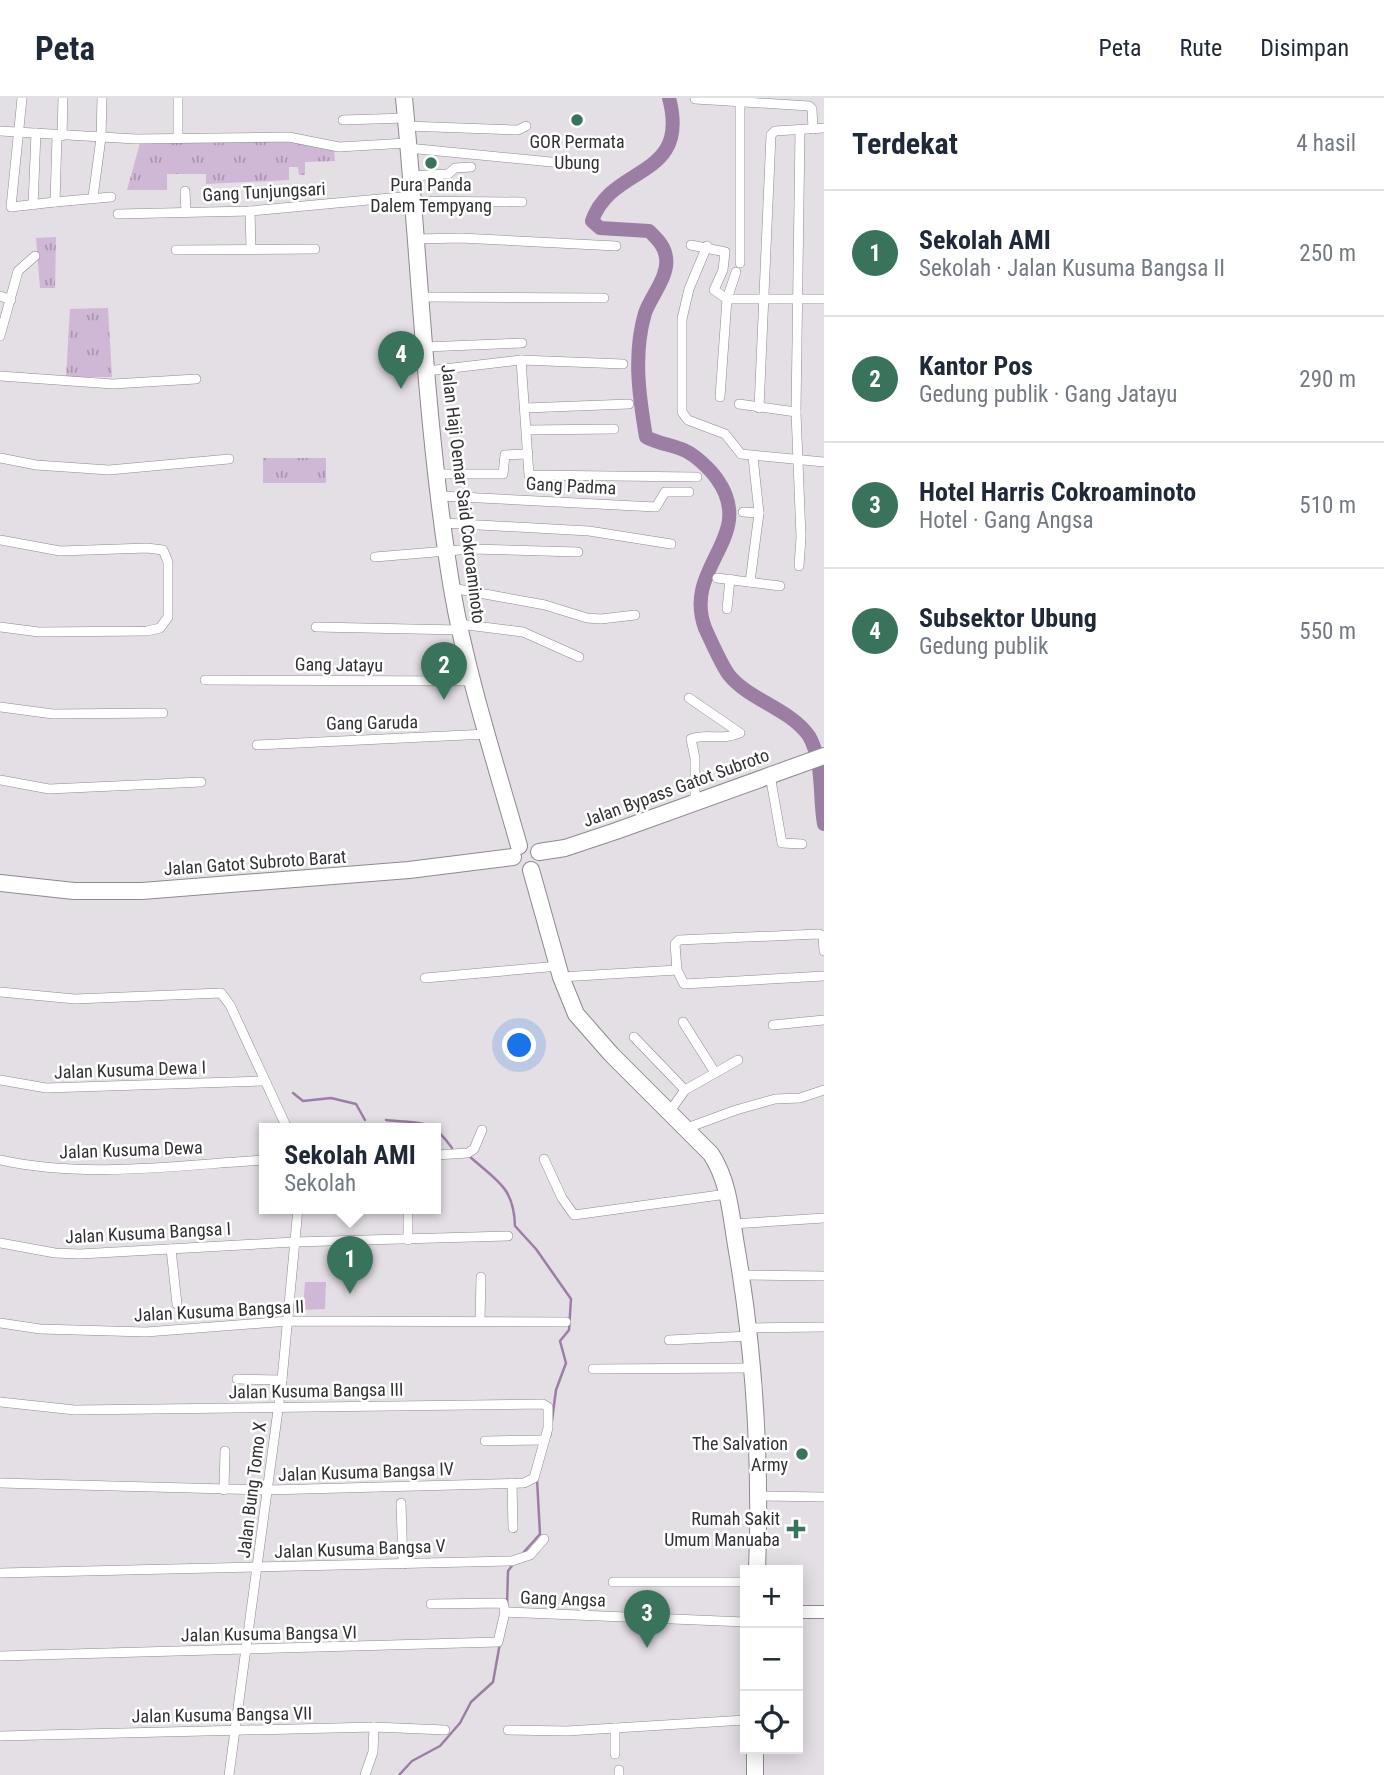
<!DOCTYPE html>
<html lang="id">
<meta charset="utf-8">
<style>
:root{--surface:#fff;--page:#f2f2f3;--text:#1f2937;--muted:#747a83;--line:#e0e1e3;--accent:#39735b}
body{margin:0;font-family:"Roboto Condensed",sans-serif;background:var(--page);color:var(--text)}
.controls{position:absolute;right:21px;bottom:21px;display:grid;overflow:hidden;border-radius:0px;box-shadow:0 4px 18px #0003}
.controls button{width:63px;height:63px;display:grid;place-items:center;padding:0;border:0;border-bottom:2px solid var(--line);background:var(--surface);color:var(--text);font:35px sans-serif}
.you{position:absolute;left:520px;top:948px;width:24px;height:24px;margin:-18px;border:5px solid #fff;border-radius:50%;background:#1a73e8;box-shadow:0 0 0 10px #1a73e833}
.badge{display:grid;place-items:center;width:46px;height:46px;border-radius:50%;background:var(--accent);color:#fff;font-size:23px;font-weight:700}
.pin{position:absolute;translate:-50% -58px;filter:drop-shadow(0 2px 4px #0008)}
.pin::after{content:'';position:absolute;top:37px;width:24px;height:21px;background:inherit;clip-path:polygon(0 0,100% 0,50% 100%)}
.popup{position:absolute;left:259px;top:1025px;width:182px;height:91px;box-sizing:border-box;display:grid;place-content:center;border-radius:0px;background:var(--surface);filter:drop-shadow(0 2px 5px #0005);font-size:23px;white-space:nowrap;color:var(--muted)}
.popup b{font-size:26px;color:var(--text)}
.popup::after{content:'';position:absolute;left:50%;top:100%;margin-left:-14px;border:14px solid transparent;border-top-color:var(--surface)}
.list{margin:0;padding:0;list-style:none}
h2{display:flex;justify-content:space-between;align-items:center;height:91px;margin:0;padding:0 28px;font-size:30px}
h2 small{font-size:23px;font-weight:400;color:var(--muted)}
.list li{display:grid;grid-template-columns:46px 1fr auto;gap:21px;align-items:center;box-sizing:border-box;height:126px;padding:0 28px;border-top:2px solid var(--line)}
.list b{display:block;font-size:26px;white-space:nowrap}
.list p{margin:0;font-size:23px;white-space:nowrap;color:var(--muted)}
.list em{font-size:23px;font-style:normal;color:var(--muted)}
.icon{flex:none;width:38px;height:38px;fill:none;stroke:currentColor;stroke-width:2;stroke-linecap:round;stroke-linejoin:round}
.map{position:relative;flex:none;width:824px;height:1677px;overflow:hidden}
header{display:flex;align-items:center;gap:42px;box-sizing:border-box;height:98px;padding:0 35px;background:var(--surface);border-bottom:2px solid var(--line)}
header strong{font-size:33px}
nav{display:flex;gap:38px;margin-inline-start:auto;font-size:24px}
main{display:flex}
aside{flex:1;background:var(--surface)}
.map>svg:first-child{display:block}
.grass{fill:url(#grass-tufts)}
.park{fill:#cfb7d6}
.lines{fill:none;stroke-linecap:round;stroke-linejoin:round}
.stream{stroke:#9c7ea5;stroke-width:2.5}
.river{stroke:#9c7ea5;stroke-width:14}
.street-casing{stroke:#8e898f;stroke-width:10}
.secondary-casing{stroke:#8e898f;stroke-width:14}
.highway-casing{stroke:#8e898f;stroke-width:18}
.street{stroke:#fff;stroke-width:9}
.secondary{stroke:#fff;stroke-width:12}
.highway{stroke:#fff;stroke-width:16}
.poi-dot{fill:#39735b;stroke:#fff;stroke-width:2.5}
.labels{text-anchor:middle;stroke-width:5;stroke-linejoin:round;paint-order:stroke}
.poi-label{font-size:18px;fill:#323133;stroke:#fff}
.street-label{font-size:18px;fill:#323133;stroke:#fff}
</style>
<header>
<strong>Peta</strong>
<nav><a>Peta</a><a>Rute</a><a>Disimpan</a></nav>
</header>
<main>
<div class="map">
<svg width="824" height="1677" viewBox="0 0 824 1677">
<defs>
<pattern id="grass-tufts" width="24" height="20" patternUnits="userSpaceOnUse" patternTransform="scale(1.75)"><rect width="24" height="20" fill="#cfb7d6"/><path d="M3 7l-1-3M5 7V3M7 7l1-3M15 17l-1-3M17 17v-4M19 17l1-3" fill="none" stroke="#a995ae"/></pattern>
</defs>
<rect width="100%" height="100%" fill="#e4dfe5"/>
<g class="grass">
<polygon points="289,41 334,50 335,63 305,64 305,77 299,77 298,69 289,69 289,82 206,86 206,76 167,76 167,92 127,92 140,45"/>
<polygon points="56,139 55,190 40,190 36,140"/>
<polygon points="108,210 112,279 66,279 70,211"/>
<rect x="263" y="360" width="63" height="25"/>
</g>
<polygon class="park" points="305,1184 326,1184 325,1211 303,1212"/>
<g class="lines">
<g class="stream">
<polyline points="293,995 303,1003 331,1000 356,1006 365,1022"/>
<path d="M386,1022C422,1026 430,1019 452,1050"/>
<path d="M469,1058C497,1083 514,1089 515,1128L536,1151L571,1201L569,1232L560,1243L566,1265L556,1292L550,1338"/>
<polyline points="523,1455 540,1436 537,1381"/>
<polyline points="507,1508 508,1473 514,1465"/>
<polyline points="399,1677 412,1663 440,1648 460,1625 471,1604 493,1584 500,1545"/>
</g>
<path class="river" d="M669,0C691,82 611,66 592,123L600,130L649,133C657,141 665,148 666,160C669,178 651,198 645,215C633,256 639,298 646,339C659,346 673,347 686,353C696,358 710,371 717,381C758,439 682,468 705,530C710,541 722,568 729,577C749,602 789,610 809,638C824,665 819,697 824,726"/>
<g class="street-casing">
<g id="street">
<polyline points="22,0 11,109 55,104"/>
<polyline points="178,0 178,40"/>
<polyline points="695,1 809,8 812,11 813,31"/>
<polyline points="343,22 406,20"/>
<polyline points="406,28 518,32 526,28"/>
<polyline points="0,33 136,41 289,39 339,49 407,45"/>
<polyline points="57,38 55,104 111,99"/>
<polyline points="62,38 63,0"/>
<polyline points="408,50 592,68"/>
<polyline points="410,78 448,76 455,70 471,69"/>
<polyline points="185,93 186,114"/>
<polyline points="93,99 101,40 102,0"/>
<polyline points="412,103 522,104"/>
<polyline points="33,107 36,35"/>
<polyline points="250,113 251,151"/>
<polyline points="118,116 250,113 412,98"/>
<polyline points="416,141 461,140 616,148"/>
<polyline points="691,147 725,154 723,172 714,192 727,201 720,299"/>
<polyline points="707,148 689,191 682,221 682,314 688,322 725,336 741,356 824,364"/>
<polyline points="176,152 315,151"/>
<polyline points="740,165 740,3"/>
<polyline points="736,174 727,201 824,201"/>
<polyline points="0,198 11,202"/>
<polyline points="420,199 604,200"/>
<polyline points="0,238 18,173 35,158"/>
<polyline points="425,249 522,245"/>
<polyline points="521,262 529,377 697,379"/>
<polyline points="427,273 521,262 623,266"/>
<polyline points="0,278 113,286 196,281"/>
<polyline points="739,306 796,314"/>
<polyline points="525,310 629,306"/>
<polyline points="759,310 771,37 775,33 824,30"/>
<polyline points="527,332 614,331"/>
<polyline points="0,360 36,367 109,372 229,361"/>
<polyline points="438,376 503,376 505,357 528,356"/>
<polyline points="441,398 656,409 665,394 689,394"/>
<polyline points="743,414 759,415"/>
<polyline points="444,425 589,433 671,446"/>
<polyline points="0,442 60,453 147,450 163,452 168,464 168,519 160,530 147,533 39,534 0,529"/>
<polyline points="375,459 471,451 578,454"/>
<polyline points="799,468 801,439 796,314 800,33"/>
<polyline points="717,480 780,488"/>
<polyline points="750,484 759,415 753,359"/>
<polyline points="452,490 545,507 587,520 601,521 635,517"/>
<polyline points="727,511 730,481"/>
<polyline points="459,526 523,534 579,559"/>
<polyline points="316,529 460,532"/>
<polyline points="205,582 472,583"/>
<path d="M689,600L740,635C722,643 707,635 691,641L695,660V705"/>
<polyline points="0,609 53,616 163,615"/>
<polyline points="257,647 487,636"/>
<polyline points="770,677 782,745 802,746"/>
<polyline points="0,682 49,691 201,684"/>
<polyline points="824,853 823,838 819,836 679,842 675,846 677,872 684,886 824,878"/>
<polyline points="561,879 677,872"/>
<polyline points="425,880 559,868"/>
<polyline points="0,894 75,901 221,895 230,907 287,1030"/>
<polyline points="683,924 714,973"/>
<polyline points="773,927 824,922"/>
<polyline points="634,939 685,992"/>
<polyline points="0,982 46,990 263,983"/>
<polyline points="670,1013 685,992 738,962"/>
<polyline points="687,1030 736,1012 775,1001 800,1000 824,992"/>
<polyline points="436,1057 468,1055 474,1051 482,1032"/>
<polyline points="544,1061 562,1100 574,1117 727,1096"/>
<path d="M0,1062C85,1081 178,1067 264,1062"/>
<polyline points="408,1111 408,1142"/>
<polyline points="732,1126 824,1120"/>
<polyline points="0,1145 55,1155 80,1156 294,1144 508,1138"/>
<polyline points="171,1151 177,1206"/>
<polyline points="742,1177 824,1178"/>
<polyline points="480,1223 481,1179"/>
<polyline points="0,1225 40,1231 146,1234 289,1223 566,1224"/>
<polyline points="749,1230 824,1229"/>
<polyline points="669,1242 750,1238"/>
<polyline points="593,1271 752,1270"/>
<polyline points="237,1281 282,1282"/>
<polyline points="0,1304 75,1312 543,1306 548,1309 548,1330 534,1380 524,1385 268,1392 0,1385"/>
<polyline points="485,1343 545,1342"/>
<polyline points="512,1385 513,1430"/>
<polyline points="224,1392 225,1353"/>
<polyline points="759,1398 824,1399"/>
<polyline points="401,1405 403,1466"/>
<polyline points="0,1475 512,1463 530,1457 544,1441"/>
<polyline points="613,1484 745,1484"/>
<polyline points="505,1514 745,1524"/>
<polyline points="0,1558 498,1544 505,1514 503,1505 431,1506"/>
<polyline points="615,1630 615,1656"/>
<polyline points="508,1632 567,1633 745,1622"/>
<polyline points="0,1638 374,1629 445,1632"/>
<polyline points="619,1672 619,1677"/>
<polyline points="229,1677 282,1282 298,1110"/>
<polyline points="365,1677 373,1654 374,1629"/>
</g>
</g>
<g class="secondary-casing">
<polyline id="secondary" points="798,1514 824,1514"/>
</g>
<g class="highway-casing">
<g id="highway">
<path d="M404,0C420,163 425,329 452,491C467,578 495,663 519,748"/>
<polyline points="539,754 565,750 616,733 824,658"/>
<path d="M531,772L561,879L576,916L611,956L711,1056C730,1085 731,1120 737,1153C755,1259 761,1365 757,1472"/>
<polyline points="0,785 74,793 142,793 409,772 513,759"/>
<polyline points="755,1677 755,1651"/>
</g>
</g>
<use href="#street" class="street"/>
<use href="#secondary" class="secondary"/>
<use href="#highway" class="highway"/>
</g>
<g class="poi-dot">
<circle cx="577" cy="22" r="7"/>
<circle cx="431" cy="65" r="7"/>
<circle cx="802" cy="1356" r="7"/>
<path d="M792.5 1420.5h7v7h7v7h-7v7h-7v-7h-7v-7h7z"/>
</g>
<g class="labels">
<g class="poi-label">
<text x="577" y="50">GOR Permata<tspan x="577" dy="21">Ubung</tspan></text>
<text x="431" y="93">Pura Panda<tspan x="431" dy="21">Dalem Tempyang</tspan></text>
<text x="788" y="1352" text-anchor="end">The Salvation<tspan x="788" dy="21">Army</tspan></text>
<text x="780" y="1427" text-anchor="end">Rumah Sakit<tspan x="780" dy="21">Umum Manuaba</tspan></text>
</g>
<g class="street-label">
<text transform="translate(264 94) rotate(-3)" y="6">Gang Tunjungsari</text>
<text transform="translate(571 388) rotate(3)" y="6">Gang Padma</text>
<text transform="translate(463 396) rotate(83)" y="6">Jalan Haji Oemar Said Cokroaminoto</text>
<text transform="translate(339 567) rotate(1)" y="6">Gang Jatayu</text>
<text transform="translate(372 625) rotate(-1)" y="6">Gang Garuda</text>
<text transform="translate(676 690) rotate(-20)" y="6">Jalan Bypass Gatot Subroto</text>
<text transform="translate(255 765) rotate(-4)" y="6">Jalan Gatot Subroto Barat</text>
<text transform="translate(130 972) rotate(-2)" y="6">Jalan Kusuma Dewa I</text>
<text transform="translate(131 1052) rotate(-2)" y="6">Jalan Kusuma Dewa</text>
<text transform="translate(148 1135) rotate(-3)" y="6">Jalan Kusuma Bangsa I</text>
<text transform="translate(219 1213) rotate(-3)" y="6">Jalan Kusuma Bangsa II</text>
<text transform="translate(316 1293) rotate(-1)" y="6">Jalan Kusuma Bangsa III</text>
<text transform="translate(366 1374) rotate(-2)" y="6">Jalan Kusuma Bangsa IV</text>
<text transform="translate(252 1392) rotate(-83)" y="6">Jalan Bung Tomo X</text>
<text transform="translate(360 1451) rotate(-2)" y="6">Jalan Kusuma Bangsa V</text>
<text transform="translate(563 1501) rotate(2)" y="6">Gang Angsa</text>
<text transform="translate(269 1536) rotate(-1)" y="6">Jalan Kusuma Bangsa VI</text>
<text transform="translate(222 1617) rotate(-1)" y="6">Jalan Kusuma Bangsa VII</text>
</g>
</g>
</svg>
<div class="controls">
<button>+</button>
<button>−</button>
<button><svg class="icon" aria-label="locate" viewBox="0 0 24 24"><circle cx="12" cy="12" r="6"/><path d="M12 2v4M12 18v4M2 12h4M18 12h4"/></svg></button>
</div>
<div class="you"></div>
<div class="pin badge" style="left:350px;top:1196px">1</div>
<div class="popup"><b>Sekolah AMI</b>Sekolah</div>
<div class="pin badge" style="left:444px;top:602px">2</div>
<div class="pin badge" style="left:647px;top:1550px">3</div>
<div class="pin badge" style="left:401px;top:291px">4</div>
</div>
<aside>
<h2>Terdekat<small>4 hasil</small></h2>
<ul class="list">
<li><span class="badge">1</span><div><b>Sekolah AMI</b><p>Sekolah · Jalan Kusuma Bangsa II</p></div><em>250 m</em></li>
<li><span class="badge">2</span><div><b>Kantor Pos</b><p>Gedung publik · Gang Jatayu</p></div><em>290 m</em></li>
<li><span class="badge">3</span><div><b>Hotel Harris Cokroaminoto</b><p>Hotel · Gang Angsa</p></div><em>510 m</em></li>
<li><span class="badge">4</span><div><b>Subsektor Ubung</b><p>Gedung publik</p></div><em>550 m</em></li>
</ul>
</aside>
</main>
